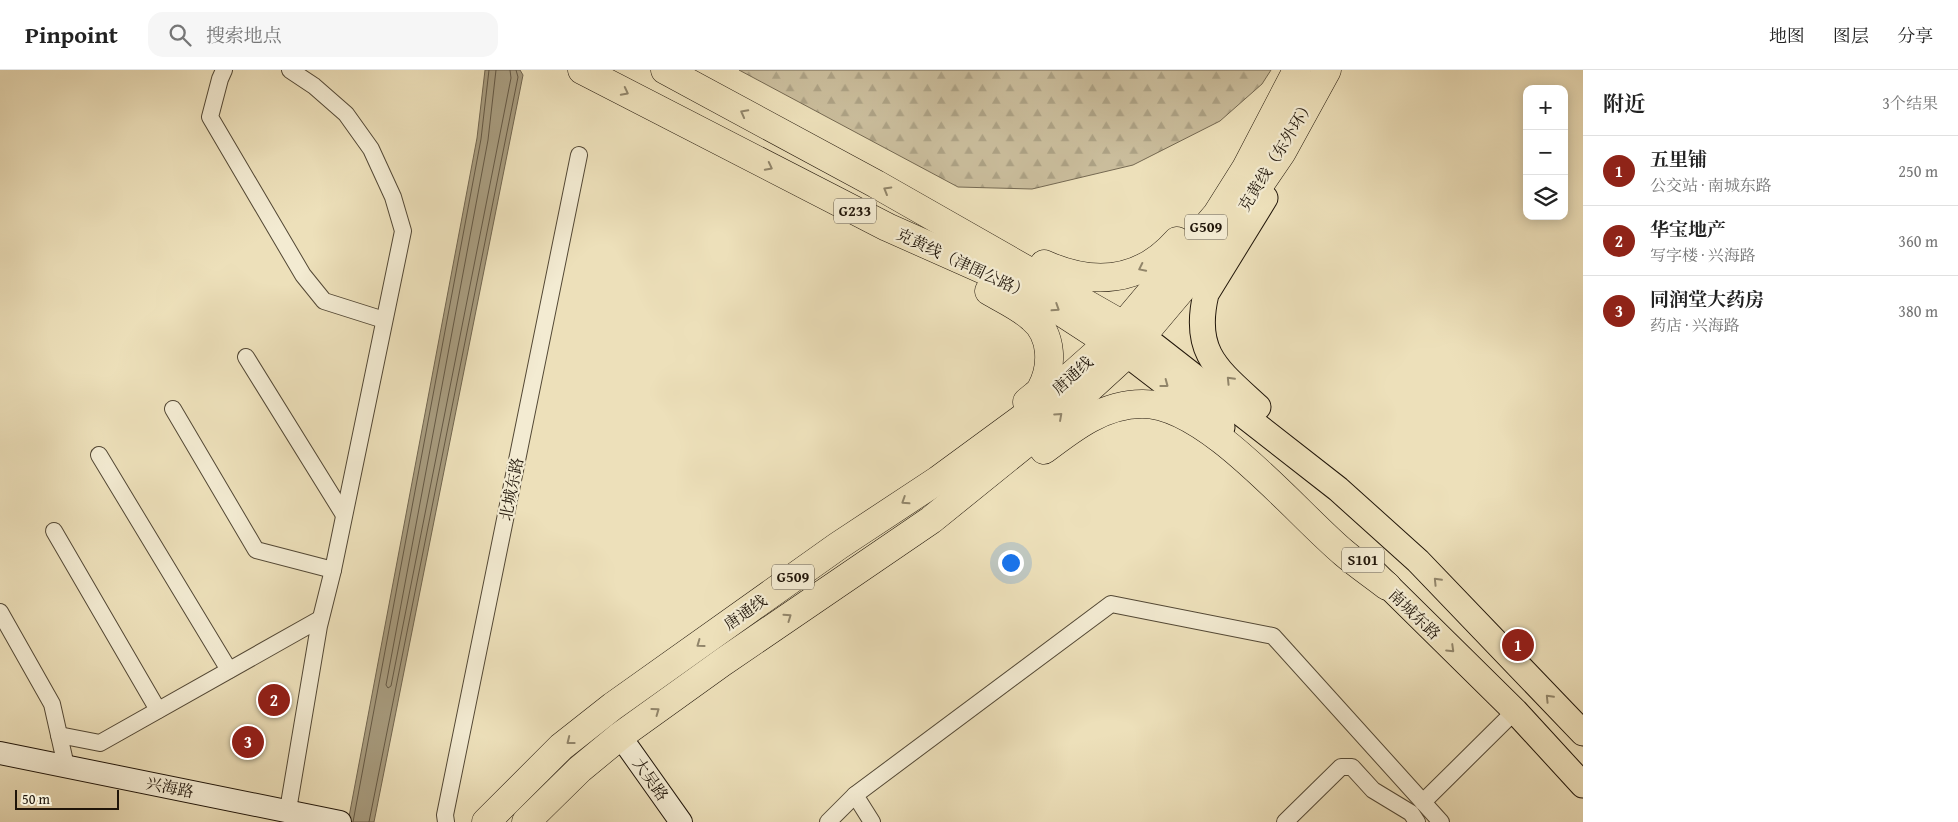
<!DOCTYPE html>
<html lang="zh">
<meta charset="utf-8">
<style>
:root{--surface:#fff;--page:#f6f6f6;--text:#222;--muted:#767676;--line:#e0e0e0;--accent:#8f2418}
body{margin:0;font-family:"Gentium Book Plus","Noto Serif SC",serif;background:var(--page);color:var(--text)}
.controls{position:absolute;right:15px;top:15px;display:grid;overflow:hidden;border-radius:10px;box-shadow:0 2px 12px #0003}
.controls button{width:45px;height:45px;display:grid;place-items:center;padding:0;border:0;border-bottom:1px solid var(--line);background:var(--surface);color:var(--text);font:25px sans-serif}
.scale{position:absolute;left:15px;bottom:12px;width:104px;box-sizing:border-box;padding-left:5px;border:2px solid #201509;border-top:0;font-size:14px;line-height:18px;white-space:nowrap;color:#201509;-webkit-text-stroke:4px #f3ebd2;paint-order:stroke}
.you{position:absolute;left:1010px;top:492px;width:18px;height:18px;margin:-12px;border:4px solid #fff;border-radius:50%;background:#1a73e8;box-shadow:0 0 0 8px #1a73e833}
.badge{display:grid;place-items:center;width:32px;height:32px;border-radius:50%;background:var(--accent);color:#fff;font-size:16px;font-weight:700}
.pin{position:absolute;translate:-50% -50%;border:2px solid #fff;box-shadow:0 1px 5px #0006}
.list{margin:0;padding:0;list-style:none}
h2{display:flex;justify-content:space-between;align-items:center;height:65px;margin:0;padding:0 20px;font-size:21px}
h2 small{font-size:16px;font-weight:400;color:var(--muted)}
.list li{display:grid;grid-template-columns:32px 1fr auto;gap:15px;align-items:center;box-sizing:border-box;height:70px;padding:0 20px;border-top:1px solid var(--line)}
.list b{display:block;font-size:19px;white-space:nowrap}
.list p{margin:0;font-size:16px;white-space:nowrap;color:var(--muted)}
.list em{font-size:16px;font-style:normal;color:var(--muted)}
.icon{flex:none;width:28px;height:28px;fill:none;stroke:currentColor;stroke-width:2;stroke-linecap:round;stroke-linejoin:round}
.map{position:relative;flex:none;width:1583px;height:752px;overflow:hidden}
header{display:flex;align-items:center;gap:30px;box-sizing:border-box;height:70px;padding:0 25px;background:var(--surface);border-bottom:1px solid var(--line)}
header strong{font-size:24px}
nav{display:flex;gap:28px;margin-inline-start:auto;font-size:18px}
.search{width:350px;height:45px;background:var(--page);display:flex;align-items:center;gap:12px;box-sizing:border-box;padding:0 18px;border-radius:15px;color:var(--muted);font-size:19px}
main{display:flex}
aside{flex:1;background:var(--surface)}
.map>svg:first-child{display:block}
.forest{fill:url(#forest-firs);stroke:#756952}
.water{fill:#a79b7e;stroke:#71654f}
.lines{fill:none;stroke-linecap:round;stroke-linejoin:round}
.shore{stroke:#645844;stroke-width:1}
.street-casing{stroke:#534835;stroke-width:18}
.secondary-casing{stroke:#201509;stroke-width:24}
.primary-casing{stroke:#201509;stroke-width:27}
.highway-casing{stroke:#201509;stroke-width:29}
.street{stroke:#f3ebd2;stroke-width:16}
.secondary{stroke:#f3ebd2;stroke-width:22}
.primary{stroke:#ede0ba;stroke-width:25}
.highway{stroke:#ede0ba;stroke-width:28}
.oneway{stroke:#91856a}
.labels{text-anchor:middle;stroke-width:4.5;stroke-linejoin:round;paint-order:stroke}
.shield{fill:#f3ebd2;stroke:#5f5545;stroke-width:1}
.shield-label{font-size:15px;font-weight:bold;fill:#201509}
.street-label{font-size:16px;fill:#201509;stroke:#f3ebd2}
</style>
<header>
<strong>Pinpoint</strong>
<div class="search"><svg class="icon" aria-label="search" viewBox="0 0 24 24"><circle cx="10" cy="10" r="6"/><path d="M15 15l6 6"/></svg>搜索地点</div>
<nav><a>地图</a><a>图层</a><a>分享</a></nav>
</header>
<main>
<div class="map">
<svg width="1583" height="752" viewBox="0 0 1583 752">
<defs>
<pattern id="forest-firs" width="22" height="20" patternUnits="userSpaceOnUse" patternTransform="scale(1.25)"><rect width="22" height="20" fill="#cabd9c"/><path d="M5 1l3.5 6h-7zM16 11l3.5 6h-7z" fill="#ada285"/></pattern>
</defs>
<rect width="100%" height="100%" fill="#ede0ba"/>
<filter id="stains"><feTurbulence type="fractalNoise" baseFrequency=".004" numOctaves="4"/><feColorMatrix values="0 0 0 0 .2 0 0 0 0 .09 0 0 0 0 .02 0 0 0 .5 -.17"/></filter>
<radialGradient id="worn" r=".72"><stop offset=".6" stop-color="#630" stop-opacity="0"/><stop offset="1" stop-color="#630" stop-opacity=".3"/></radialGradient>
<polygon class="forest" points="739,0 1271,0 1262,14 1220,51 1133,95 1032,119 958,117"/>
<polygon class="water" points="485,0 520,0 523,5 374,752 348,752 477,68"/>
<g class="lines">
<g class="shore">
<polyline points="496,0 488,70 386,615 388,618 391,616 511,8 510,0"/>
<polyline points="353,752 481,69 489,0"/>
<polyline points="369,752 518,7 516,0"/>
</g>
<g class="street-casing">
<g id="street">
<polyline points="224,0 220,9 210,47 303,205 324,231 384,250"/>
<polyline points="246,287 344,445"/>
<polyline points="173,339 256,480 333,500"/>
<polyline points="99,385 229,600"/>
<polyline points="54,461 158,640"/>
<polyline points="0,542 52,634 66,696"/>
<polyline points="59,665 100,673 320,549"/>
<polyline points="1423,732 1515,641"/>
<polyline points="288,740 319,556 333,500 403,161 393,127 371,79 346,44 314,16 290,0"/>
<polyline points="446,752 445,745 579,85"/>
<polyline points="828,752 855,725"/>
<polyline points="872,752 855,725 1111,534 1273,566 1441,752"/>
<polyline points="1285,752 1341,697 1352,697 1373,720 1411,743 1417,752"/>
</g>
</g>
<g class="secondary-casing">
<g id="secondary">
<polyline points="620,666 681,752"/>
<polyline points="0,683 340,752"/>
</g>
</g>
<g class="primary-casing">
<g id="primary">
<polyline points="1142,266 1338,419 1418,491 1583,663"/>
<polyline points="1127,284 1222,357"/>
<path d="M1258,337C1218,300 1192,283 1206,224L1265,128"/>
<polyline points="1374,502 1515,641 1583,715"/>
</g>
</g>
<g class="highway-casing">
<g id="highway">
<polyline points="582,0 887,157 995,205 1046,232 1123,282"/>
<polyline points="665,0 876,114 1139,264"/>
<path d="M1044,194C1093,216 1140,213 1177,171"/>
<path d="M989,221C1004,230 1020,237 1032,248C1053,265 1053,297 1041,319C1038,324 1031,328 1027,332"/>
<path d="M1044,380C1074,357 1104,334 1142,334C1207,333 1296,443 1344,483C1358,495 1373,505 1387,516"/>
<polyline points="486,752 561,677 613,636 838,476 938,410 1028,344 1109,272 1217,144 1246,98 1297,0"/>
<polyline points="526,752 580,699 620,666 723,592 931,450 1056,349 1127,284 1218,176 1282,82 1327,0"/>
</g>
</g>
<use href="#street" class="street"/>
<use href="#secondary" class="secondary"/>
<use href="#primary" class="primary"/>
<use href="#highway" class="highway"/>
</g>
<defs><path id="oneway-chevron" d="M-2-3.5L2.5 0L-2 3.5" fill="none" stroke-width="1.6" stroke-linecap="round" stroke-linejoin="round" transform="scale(1.25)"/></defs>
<g class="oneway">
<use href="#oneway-chevron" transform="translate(625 22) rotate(27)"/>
<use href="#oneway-chevron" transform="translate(744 43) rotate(-152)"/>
<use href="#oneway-chevron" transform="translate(769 97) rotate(27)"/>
<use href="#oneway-chevron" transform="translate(887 120) rotate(-150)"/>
<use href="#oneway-chevron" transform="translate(1142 198) rotate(154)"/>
<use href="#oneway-chevron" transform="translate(1056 238) rotate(33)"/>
<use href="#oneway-chevron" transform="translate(1230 310) rotate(-134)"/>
<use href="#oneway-chevron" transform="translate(1165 314) rotate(37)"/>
<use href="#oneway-chevron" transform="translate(1059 346) rotate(-42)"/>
<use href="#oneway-chevron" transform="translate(905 431) rotate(147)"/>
<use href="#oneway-chevron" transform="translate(1437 511) rotate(-134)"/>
<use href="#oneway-chevron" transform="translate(788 547) rotate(-35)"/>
<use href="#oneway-chevron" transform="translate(700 574) rotate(144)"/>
<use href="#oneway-chevron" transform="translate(1451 579) rotate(44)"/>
<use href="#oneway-chevron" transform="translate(1549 628) rotate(-134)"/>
<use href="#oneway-chevron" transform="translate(656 641) rotate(-36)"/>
<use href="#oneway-chevron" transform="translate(570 671) rotate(142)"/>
</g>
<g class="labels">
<g class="shield">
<rect x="834" y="128.5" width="42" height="25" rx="4"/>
<rect x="1185" y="144.5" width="42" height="25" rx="4"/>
<rect x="1342" y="477.5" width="42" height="25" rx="4"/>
<rect x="772" y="494.5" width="42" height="25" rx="4"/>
</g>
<g class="shield-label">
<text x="855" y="146">G233</text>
<text x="1206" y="162">G509</text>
<text x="1363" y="495">S101</text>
<text x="793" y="512">G509</text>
</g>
<g class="street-label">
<text transform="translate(1276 85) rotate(-58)" y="6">克黄线（东外环）</text>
<text transform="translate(963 193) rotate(25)" y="6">克黄线（津围公路）</text>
<text transform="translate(1072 305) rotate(-42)" y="6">唐通线</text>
<text transform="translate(511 419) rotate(-79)" y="6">北城东路</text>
<text transform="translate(745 542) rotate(-35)" y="6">唐通线</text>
<text transform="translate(1415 544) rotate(44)" y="6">南城东路</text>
<text transform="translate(651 709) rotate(55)" y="6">大吴路</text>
<text transform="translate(170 717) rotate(11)" y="6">兴海路</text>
</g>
</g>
<rect width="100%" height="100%" filter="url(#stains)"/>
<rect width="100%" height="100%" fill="url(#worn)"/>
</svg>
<div class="controls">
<button>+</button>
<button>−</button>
<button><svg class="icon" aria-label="layers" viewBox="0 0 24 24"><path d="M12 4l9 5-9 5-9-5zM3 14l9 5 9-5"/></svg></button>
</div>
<div class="scale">50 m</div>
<div class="you"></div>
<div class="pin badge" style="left:1518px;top:575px">1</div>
<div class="pin badge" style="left:274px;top:630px">2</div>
<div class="pin badge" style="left:248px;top:672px">3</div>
</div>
<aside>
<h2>附近<small>3个结果</small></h2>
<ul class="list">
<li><span class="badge">1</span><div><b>五里铺</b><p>公交站 · 南城东路</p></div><em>250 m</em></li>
<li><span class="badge">2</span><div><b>华宝地产</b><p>写字楼 · 兴海路</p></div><em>360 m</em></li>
<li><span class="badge">3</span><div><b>同润堂大药房</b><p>药店 · 兴海路</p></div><em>380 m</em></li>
</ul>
</aside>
</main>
